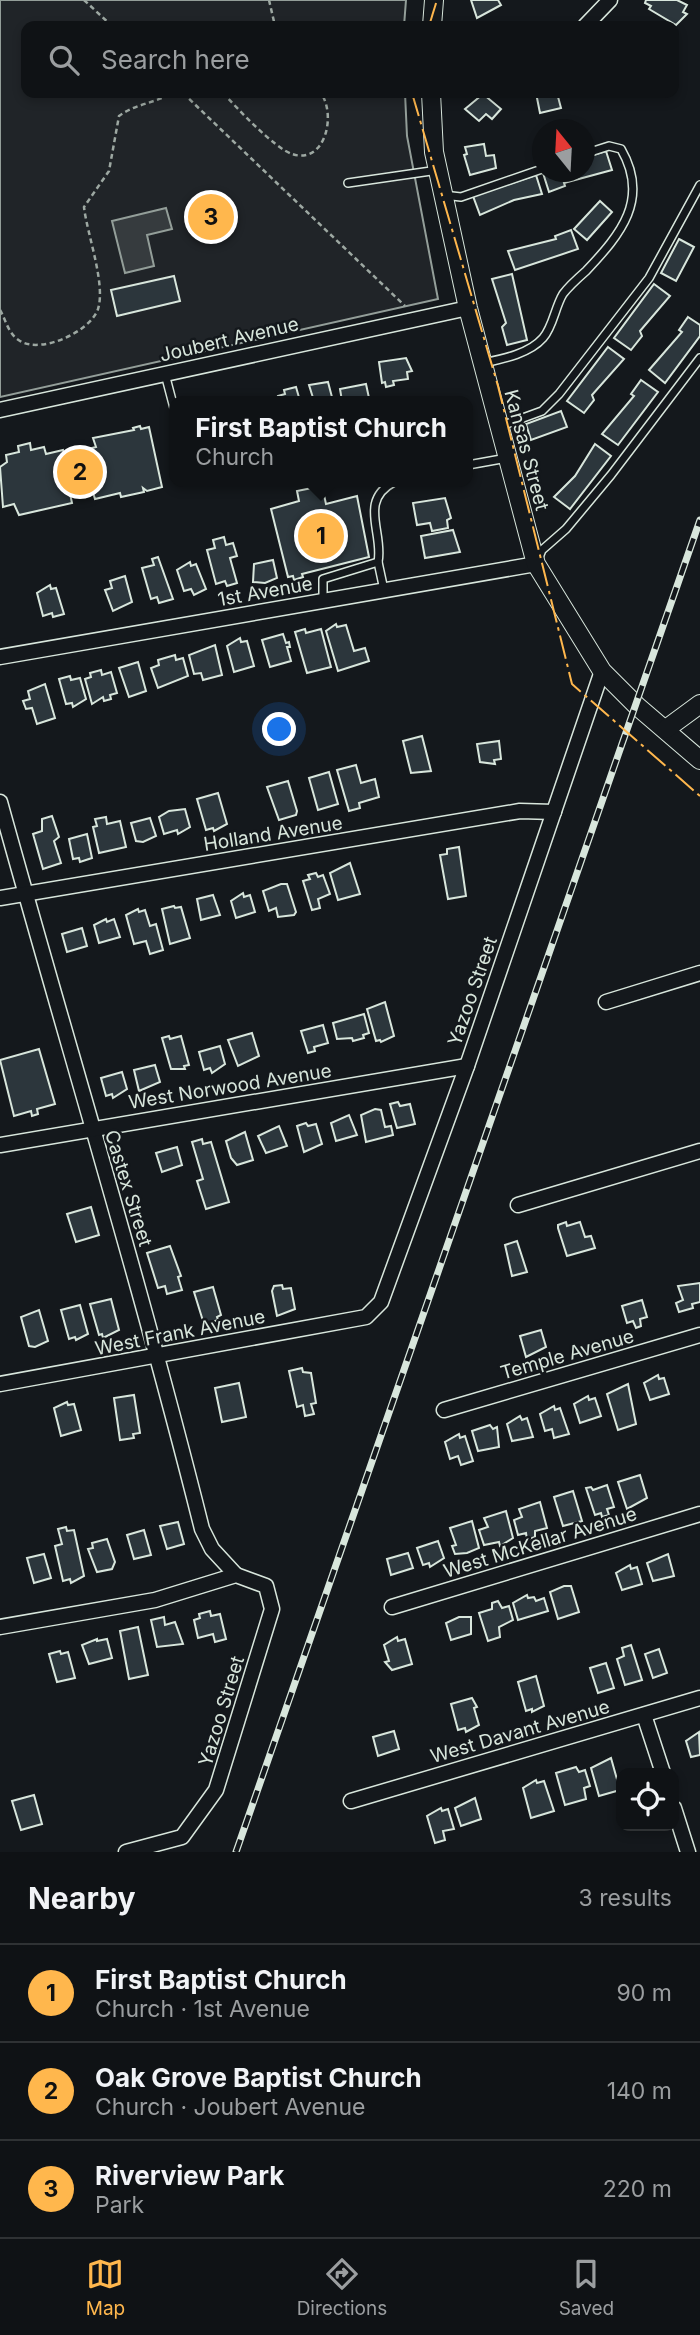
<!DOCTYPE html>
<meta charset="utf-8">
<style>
:root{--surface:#0f1215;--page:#1d2022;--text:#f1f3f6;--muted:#9b9ea0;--line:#2f3234;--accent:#ffb74d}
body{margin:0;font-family:Inter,sans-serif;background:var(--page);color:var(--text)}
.controls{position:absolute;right:21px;bottom:21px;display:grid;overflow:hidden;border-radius:14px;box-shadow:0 4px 10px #0003}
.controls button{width:63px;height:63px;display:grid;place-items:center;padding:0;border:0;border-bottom:2px solid var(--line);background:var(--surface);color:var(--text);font:35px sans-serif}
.compass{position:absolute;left:532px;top:119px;width:63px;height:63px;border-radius:50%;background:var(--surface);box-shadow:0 4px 10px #0003;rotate:342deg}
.you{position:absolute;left:280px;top:730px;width:24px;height:24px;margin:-18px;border:5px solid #fff;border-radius:50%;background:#1a73e8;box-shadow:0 0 0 10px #1a73e833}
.badge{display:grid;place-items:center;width:46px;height:46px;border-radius:50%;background:var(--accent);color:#111;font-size:23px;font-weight:700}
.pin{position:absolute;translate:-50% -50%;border:4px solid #fff;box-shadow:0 2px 7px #0006}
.popup{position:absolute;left:169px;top:396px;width:304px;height:91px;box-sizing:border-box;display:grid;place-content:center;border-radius:14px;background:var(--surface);filter:drop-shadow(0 2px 5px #0005);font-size:23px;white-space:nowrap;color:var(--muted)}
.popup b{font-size:26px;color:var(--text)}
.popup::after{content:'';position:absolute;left:50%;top:100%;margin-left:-14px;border:14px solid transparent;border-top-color:var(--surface)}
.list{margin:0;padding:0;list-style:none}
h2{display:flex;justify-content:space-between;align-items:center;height:91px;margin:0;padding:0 28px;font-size:30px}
h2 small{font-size:23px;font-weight:400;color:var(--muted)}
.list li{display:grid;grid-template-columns:46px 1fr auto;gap:21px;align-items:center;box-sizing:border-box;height:98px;padding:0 28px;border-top:2px solid var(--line)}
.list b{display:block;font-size:26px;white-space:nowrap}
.list p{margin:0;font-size:23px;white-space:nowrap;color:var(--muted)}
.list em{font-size:23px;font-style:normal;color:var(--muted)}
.icon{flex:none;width:38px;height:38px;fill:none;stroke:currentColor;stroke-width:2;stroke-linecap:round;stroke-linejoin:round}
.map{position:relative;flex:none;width:700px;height:1852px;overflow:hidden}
.search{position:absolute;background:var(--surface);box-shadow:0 4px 10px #0003;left:21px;right:21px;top:21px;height:77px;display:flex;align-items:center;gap:18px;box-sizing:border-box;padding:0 24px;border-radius:14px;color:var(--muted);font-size:26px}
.sheet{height:385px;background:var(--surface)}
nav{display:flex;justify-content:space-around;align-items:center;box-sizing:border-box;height:98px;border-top:2px solid var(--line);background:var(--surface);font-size:19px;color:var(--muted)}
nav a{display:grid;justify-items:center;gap:4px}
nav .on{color:var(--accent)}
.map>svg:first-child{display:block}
.green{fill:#202428;stroke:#939e99;stroke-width:2}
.water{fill:#363b3e;stroke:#939e99;stroke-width:2}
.building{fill:#2c363c;stroke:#d8e6dc;stroke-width:2}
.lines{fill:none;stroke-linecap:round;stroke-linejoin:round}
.service-casing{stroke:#d8e6dc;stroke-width:10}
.minor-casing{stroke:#d8e6dc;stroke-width:17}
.tertiary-casing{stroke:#d8e6dc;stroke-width:20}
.path{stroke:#9da8a2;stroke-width:2.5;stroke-dasharray:5 3.5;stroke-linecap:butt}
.service{stroke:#14181c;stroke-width:7}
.minor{stroke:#14181c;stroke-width:14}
.tertiary{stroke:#14181c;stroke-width:18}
.rail-casing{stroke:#d8e6dc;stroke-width:7}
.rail{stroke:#14181c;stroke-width:4.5;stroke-dasharray:13;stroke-linecap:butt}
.power{stroke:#ffb74d;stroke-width:2;stroke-dasharray:24 5 3.5 5;stroke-linecap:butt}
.labels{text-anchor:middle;stroke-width:5;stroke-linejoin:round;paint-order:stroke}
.street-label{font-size:19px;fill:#d8e6dc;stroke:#14181c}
</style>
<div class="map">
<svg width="700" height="1852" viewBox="0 0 700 1852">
<rect width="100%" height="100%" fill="#14181c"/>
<polygon class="green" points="0,0 406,0 404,26 26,26 26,93 405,93 407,136 438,299 0,397"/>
<polygon class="water" points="166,208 172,229 147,235 154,266 125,273 112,221"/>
<g class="building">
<polygon points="471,0 498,0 501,5 477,18"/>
<polygon points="646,0 677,0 687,5 683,12 687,14 676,25 649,9 651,6 645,3"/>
<polygon points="536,93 557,93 561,108 540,113"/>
<polygon points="483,94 501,109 492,119 486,114 479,121 465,109"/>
<polygon points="484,144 486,156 494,155 496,168 470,175 464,155 467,154 465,147"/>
<polygon points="606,151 612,170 564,183 565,186 549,192 543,173 584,172 584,158"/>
<polygon points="536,175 542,194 514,200 480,215 473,196"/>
<polygon points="600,201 612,212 587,240 574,229"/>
<polygon points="571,230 578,249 515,270 508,251 556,239 555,236"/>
<polygon points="679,239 694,247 676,281 661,273"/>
<polygon points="512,274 527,340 507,345 502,327 506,323 492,279"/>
<polygon points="174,276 180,301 117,316 111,290"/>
<polygon points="654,284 670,296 640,331 642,336 631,350 614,338"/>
<polygon points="688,317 700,325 700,336 665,383 649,370 682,332 679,330"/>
<polygon points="608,347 624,359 592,395 594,400 584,413 567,401"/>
<polygon points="406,358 412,371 407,372 408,379 393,381 394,385 386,387 385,382 382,383 379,362"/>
<polygon points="641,380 658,392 618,445 602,434 634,396 631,394"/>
<polygon points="328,382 333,401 314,401 309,385"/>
<polygon points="366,384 369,398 342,401 340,389"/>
<polygon points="296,387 300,401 279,401 278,396 285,394 284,390"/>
<polygon points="561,411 567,427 531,440 526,424"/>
<polygon points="140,426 141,429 149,427 162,487 147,491 143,488 144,492 121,497 120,493 95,499 91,486 103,483 104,476 68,484 72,503 19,515 14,504 3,507 0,467 7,462 6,455 19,452 18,446 30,443 31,450 44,447 46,454 63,450 64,455 96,447 93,438 134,430 133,428"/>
<polygon points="595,444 611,456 570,509 554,497 575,476"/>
<polygon points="322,486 326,504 357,496 369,557 302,574 303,577 294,580 293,576 288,577 271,509 299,501 297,491"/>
<polygon points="445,498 451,518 447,520 448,528 432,531 430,523 417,525 413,503"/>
<polygon points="453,530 460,552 425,558 421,536"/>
<polygon points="224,537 226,545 233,543 237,556 230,558 237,583 227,586 225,581 216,584 207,550 215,548 213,540"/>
<polygon points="158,557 173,599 159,603 157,597 151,599 142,568 154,565 152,559"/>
<polygon points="273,560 277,578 265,583 253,582 254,564"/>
<polygon points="190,562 191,566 196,564 206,589 194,595 191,589 184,591 177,570"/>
<polygon points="125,576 132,602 113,611 105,590 112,588 110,581"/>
<polygon points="50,585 51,589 56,588 64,614 53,617 52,613 43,616 37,593"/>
<polygon points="336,624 337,627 346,625 354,651 365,648 369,661 338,671 326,631"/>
<polygon points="305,629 306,633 321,629 331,667 307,673 295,632"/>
<polygon points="283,634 286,643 289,642 290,647 287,647 291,661 270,667 262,640"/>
<polygon points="240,638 241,642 247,641 254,666 234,672 227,646"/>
<polygon points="215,645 222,675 203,680 201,673 194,674 189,655"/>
<polygon points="175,655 176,660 183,658 188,676 158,688 151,668 159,665 158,660"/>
<polygon points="138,662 146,691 129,697 119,668"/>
<polygon points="101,670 102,675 111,672 117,693 110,695 111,699 104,701 103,697 92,704 85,679 91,677 90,673"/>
<polygon points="70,676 71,680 80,678 86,699 73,707 72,703 66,704 59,679"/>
<polygon points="45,684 55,718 37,724 32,708 26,709 23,701 30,699 28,691"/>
<polygon points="422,736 431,771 411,773 403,741"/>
<polygon points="499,741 501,759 494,760 495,764 480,762 477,744"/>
<polygon points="356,765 361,783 375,779 379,797 359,803 360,808 349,811 337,770"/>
<polygon points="329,772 338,804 318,810 309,778"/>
<polygon points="288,781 297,811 296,815 279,820 267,787"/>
<polygon points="218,793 227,824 214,831 213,828 206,830 197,799"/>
<polygon points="185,809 190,827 178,834 177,830 164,834 159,817 169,811"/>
<polygon points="52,816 59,837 54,841 61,863 43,869 33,834 42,831 42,819"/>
<polygon points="106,817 107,824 120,821 126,847 99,853 93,827 97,826 95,819"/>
<polygon points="150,818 156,836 143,842 136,841 131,823"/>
<polygon points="87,834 92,858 80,862 79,858 73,859 69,839"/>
<polygon points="459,847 466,896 448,899 440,855 447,854 447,849"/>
<polygon points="350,863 360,894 338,900 330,873"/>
<polygon points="316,873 318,877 323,875 330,894 318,899 320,908 312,910 303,881 310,879 308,875"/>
<polygon points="281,884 287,884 296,912 294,915 278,917 276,908 269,911 263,891"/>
<polygon points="243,893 244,897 250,895 255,912 236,918 231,901"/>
<polygon points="213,895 220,915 201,920 197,899"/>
<polygon points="174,906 175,908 181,907 190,938 170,944 162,909"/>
<polygon points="138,909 139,912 145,910 150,926 156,924 163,950 150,954 146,941 134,944 126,915"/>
<polygon points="106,919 107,922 114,919 120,937 99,943 94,925"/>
<polygon points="82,928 87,946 67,952 62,934"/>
<polygon points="385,1002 394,1036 381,1042 380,1040 376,1041 367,1009"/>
<polygon points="364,1014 369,1033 363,1035 364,1038 353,1041 352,1038 337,1039 333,1023"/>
<polygon points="323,1025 328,1043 314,1047 315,1051 308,1053 301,1031"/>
<polygon points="252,1033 259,1056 238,1066 228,1040"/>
<polygon points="169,1036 170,1039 181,1036 189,1065 184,1066 185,1069 171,1069 162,1038"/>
<polygon points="220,1046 225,1064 212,1073 210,1068 204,1070 199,1052"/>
<polygon points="39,1049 55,1104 37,1109 38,1114 32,1116 31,1111 14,1116 0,1060"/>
<polygon points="155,1065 160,1082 139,1091 134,1070"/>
<polygon points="122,1072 127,1089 113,1098 112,1094 106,1096 101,1078"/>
<polygon points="398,1102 400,1106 410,1104 415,1124 397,1128 390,1104"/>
<polygon points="375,1109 381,1110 385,1127 391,1126 393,1135 366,1142 361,1115"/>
<polygon points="349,1115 357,1135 336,1141 331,1123"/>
<polygon points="306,1123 308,1126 316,1124 322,1144 304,1152 297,1126"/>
<polygon points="279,1126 287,1146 266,1153 258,1136"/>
<polygon points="245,1132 253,1160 237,1165 231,1158 226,1141"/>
<polygon points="202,1139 203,1144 211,1142 229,1202 206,1209 197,1181 203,1179 192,1142"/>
<polygon points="177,1147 182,1165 162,1172 156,1153"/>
<polygon points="91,1207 99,1235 76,1242 67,1214"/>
<polygon points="566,1222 567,1226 580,1222 585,1237 591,1236 595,1248 567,1256 558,1228 558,1225"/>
<polygon points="517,1241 527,1272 512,1276 505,1245"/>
<polygon points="170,1246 181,1276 178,1277 182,1290 167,1294 165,1286 158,1288 147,1253"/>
<polygon points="700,1283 700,1302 692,1304 693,1308 679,1312 676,1303 683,1300 678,1286"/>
<polygon points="282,1285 283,1289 291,1288 295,1309 277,1316 272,1291 274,1286"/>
<polygon points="213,1287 221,1315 217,1317 218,1320 207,1324 206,1320 203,1321 194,1292"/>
<polygon points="111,1299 119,1330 103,1338 102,1334 99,1335 90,1304"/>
<polygon points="642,1300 647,1317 640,1319 641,1326 636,1328 633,1321 627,1323 622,1306"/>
<polygon points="80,1305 88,1334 76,1340 75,1337 69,1339 61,1310"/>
<polygon points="39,1310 48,1341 35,1347 29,1346 21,1317"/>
<polygon points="541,1330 546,1347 526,1357 520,1336"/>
<polygon points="302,1368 303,1372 311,1373 316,1403 311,1404 314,1414 305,1416 303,1405 297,1407 289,1371"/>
<polygon points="658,1375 659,1379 664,1378 669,1394 650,1400 644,1383"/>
<polygon points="239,1383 246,1417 222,1422 215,1388"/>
<polygon points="628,1384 636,1424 618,1430 607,1394"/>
<polygon points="134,1395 140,1433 133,1434 134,1438 120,1440 114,1398"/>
<polygon points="588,1396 589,1400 595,1398 601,1416 580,1423 574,1404"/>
<polygon points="67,1402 68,1405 74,1404 81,1430 61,1436 54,1408"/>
<polygon points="554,1406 555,1410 560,1408 569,1434 554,1438 552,1429 545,1431 540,1414"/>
<polygon points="520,1416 522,1420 527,1418 533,1437 512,1441 507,1424"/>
<polygon points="490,1425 493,1429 497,1427 499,1447 478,1451 472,1431"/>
<polygon points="459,1434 460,1438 465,1436 473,1461 461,1465 458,1456 450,1459 445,1442"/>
<polygon points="640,1475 647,1498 627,1509 618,1482"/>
<polygon points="607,1485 614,1507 607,1509 609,1515 602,1517 601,1513 595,1515 586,1488 591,1487 593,1490"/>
<polygon points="573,1491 582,1521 563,1526 554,1497"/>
<polygon points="540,1502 547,1528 535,1531 535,1537 527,1540 526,1533 518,1535 514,1520 522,1517 519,1509"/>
<polygon points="506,1511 513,1538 500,1546 499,1542 484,1545 479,1530 488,1527 484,1518"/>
<polygon points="472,1521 479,1548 467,1553 455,1554 452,1546 456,1545 450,1528"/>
<polygon points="178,1522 184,1544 167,1549 160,1526"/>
<polygon points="66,1527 67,1531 74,1530 84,1576 71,1583 70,1579 63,1581 55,1546 62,1544 58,1529"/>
<polygon points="144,1530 151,1555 134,1559 127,1535"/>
<polygon points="107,1539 115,1562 112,1569 97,1572 88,1549 93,1548 92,1543"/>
<polygon points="438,1541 444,1558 430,1567 429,1563 423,1565 417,1548"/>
<polygon points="408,1553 413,1568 391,1575 387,1559"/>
<polygon points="44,1554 51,1578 34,1583 27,1558"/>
<polygon points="668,1554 674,1576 653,1581 647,1563"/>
<polygon points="630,1565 631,1569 637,1567 642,1584 622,1590 616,1573"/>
<polygon points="564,1586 571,1586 579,1612 558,1619 550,1592"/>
<polygon points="527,1595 528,1598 534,1597 536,1601 544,1598 548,1611 518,1620 513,1603"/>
<polygon points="498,1601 502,1608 509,1606 513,1620 499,1627 500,1637 488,1641 479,1613 492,1609 492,1603"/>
<polygon points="210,1611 211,1616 220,1614 226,1639 215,1642 213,1634 198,1638 194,1620 200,1618 199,1614"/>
<polygon points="164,1617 165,1625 175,1622 183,1644 157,1647 151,1620"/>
<polygon points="459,1617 471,1617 471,1634 451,1640 446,1623"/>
<polygon points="138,1627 148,1675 129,1679 120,1631"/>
<polygon points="397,1637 398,1641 405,1639 412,1664 392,1670 385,1662 389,1661 384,1645"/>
<polygon points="97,1639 97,1641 107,1639 112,1658 89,1664 82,1645"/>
<polygon points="631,1645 642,1680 625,1685 617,1659 624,1656 622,1648"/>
<polygon points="659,1649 667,1673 653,1678 645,1654"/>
<polygon points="60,1651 61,1654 68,1652 75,1678 57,1682 49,1654"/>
<polygon points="606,1663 614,1688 598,1693 590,1668"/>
<polygon points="536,1676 544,1706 532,1712 532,1709 526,1711 518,1682"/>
<polygon points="472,1698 477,1707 474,1708 479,1725 466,1732 465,1728 458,1730 451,1704"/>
<polygon points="394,1731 399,1749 378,1756 373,1737"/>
<polygon points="699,1732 700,1755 691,1757 686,1741"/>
<polygon points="611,1758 620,1790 599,1796 591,1768"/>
<polygon points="576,1767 579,1772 585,1770 590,1786 584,1788 586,1799 565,1805 556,1773"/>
<polygon points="536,1780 537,1783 544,1781 554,1811 531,1818 523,1788"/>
<polygon points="34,1795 42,1824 21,1830 12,1801"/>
<polygon points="475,1798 481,1819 461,1826 455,1808"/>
<polygon points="441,1808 442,1811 448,1809 454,1829 443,1831 445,1840 435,1843 427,1816"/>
</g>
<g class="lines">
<g class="service-casing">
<g id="service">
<polyline points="348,183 438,170"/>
<polyline points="443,195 461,197 542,169"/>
<path d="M483,363C502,359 529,354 543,338C553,327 555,307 563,294C569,286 578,278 586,271C621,234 650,199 621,149L609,146L584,154"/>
<polyline points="165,374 174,408"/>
<polyline points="501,426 542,411 559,394 649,278 700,185"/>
<polyline points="468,465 507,458"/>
<polyline points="538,560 542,550 566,529 611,475 700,358"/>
<polyline points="378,562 384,590"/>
<path d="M323,601V579L378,562C384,533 358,501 394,482"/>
</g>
</g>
<g class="minor-casing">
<g id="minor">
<polyline points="585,26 610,0"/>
<polyline points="0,410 468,308"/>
<polyline points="0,657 536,564"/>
<path d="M0,802C67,1044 141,1285 202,1529L212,1549L236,1575"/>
<polyline points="0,898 520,811 554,812"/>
<polyline points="606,1002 700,973"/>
<polyline points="0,1145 467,1066"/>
<polyline points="518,1205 700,1151"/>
<polyline points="0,1384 366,1317 381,1302 467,1066 602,671"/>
<polyline points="444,1410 700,1335"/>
<polyline points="392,1607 700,1514"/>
<polyline points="0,1627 155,1600 236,1575 266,1586 272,1609 216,1790 182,1837 126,1852"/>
<polyline points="644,1715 663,1773"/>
<polyline points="351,1801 700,1698"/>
<polyline points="674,1808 688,1852"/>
</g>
</g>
<g class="tertiary-casing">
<g id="tertiary">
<polyline points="432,26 434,0"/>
<polyline points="431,93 434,152 468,308 536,564 602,671 637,706 700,760"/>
<polyline points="666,729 700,704"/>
</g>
</g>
<g class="path">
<polyline points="84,0 112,26"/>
<polyline points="269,0 275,26"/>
<polyline points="183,93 405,306"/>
<path d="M223,93C237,108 274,148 292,154C324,165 337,117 321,93"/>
<path d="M0,310C6,320 8,334 20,341C41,354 90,332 98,309C106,284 87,234 84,207L109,171L119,116C135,104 155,103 173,93"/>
</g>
<use href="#service" class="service"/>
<use href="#minor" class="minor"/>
<use href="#tertiary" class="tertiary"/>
<g class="rail-casing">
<polyline id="rail" points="236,1852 700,520"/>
</g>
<use href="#rail" class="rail"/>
<g class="power">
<polyline points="429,26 437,0"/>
<polyline points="412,93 498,386 572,684 700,796"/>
</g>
</g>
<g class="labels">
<g class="street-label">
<text transform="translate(229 339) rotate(-13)" y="7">Joubert Avenue</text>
<text transform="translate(527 450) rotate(75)" y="7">Kansas Street</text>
<text transform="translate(265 591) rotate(-10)" y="7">1st Avenue</text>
<text transform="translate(273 833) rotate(-9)" y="7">Holland Avenue</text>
<text transform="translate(472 991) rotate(-71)" y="7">Yazoo Street</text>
<text transform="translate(230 1086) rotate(-9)" y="7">West Norwood Avenue</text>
<text transform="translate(129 1188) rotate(73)" y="7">Castex Street</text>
<text transform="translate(180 1332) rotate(-11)" y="7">West Frank Avenue</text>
<text transform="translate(567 1354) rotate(-16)" y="7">Temple Avenue</text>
<text transform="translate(540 1542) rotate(-17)" y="7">West McKellar Avenue</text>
<text transform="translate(221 1711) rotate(-73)" y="7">Yazoo Street</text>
<text transform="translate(520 1731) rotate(-16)" y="7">West Davant Avenue</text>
</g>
</g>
</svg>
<div class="controls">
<button><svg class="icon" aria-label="locate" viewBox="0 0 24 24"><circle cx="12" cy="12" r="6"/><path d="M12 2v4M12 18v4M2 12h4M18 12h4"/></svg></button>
</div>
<svg class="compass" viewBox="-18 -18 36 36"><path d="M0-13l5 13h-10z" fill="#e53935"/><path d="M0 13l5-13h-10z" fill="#9b9ea0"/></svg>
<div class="you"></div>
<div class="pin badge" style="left:321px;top:536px">1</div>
<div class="popup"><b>First Baptist Church</b>Church</div>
<div class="pin badge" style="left:80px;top:472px">2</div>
<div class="pin badge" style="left:211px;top:217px">3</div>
<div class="search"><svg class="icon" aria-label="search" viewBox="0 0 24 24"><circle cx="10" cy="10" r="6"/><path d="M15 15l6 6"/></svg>Search here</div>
</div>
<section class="sheet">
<h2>Nearby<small>3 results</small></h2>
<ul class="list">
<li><span class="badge">1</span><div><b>First Baptist Church</b><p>Church · 1st Avenue</p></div><em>90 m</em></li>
<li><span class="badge">2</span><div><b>Oak Grove Baptist Church</b><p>Church · Joubert Avenue</p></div><em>140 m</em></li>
<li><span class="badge">3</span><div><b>Riverview Park</b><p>Park</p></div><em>220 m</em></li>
</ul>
</section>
<nav>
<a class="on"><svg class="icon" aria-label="map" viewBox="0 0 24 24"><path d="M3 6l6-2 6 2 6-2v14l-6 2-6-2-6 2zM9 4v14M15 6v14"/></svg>Map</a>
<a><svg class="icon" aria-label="directions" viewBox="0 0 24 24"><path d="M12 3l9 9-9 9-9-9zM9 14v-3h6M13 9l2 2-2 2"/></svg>Directions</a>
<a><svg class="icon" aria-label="saved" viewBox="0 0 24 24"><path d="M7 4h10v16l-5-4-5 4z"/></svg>Saved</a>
</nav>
